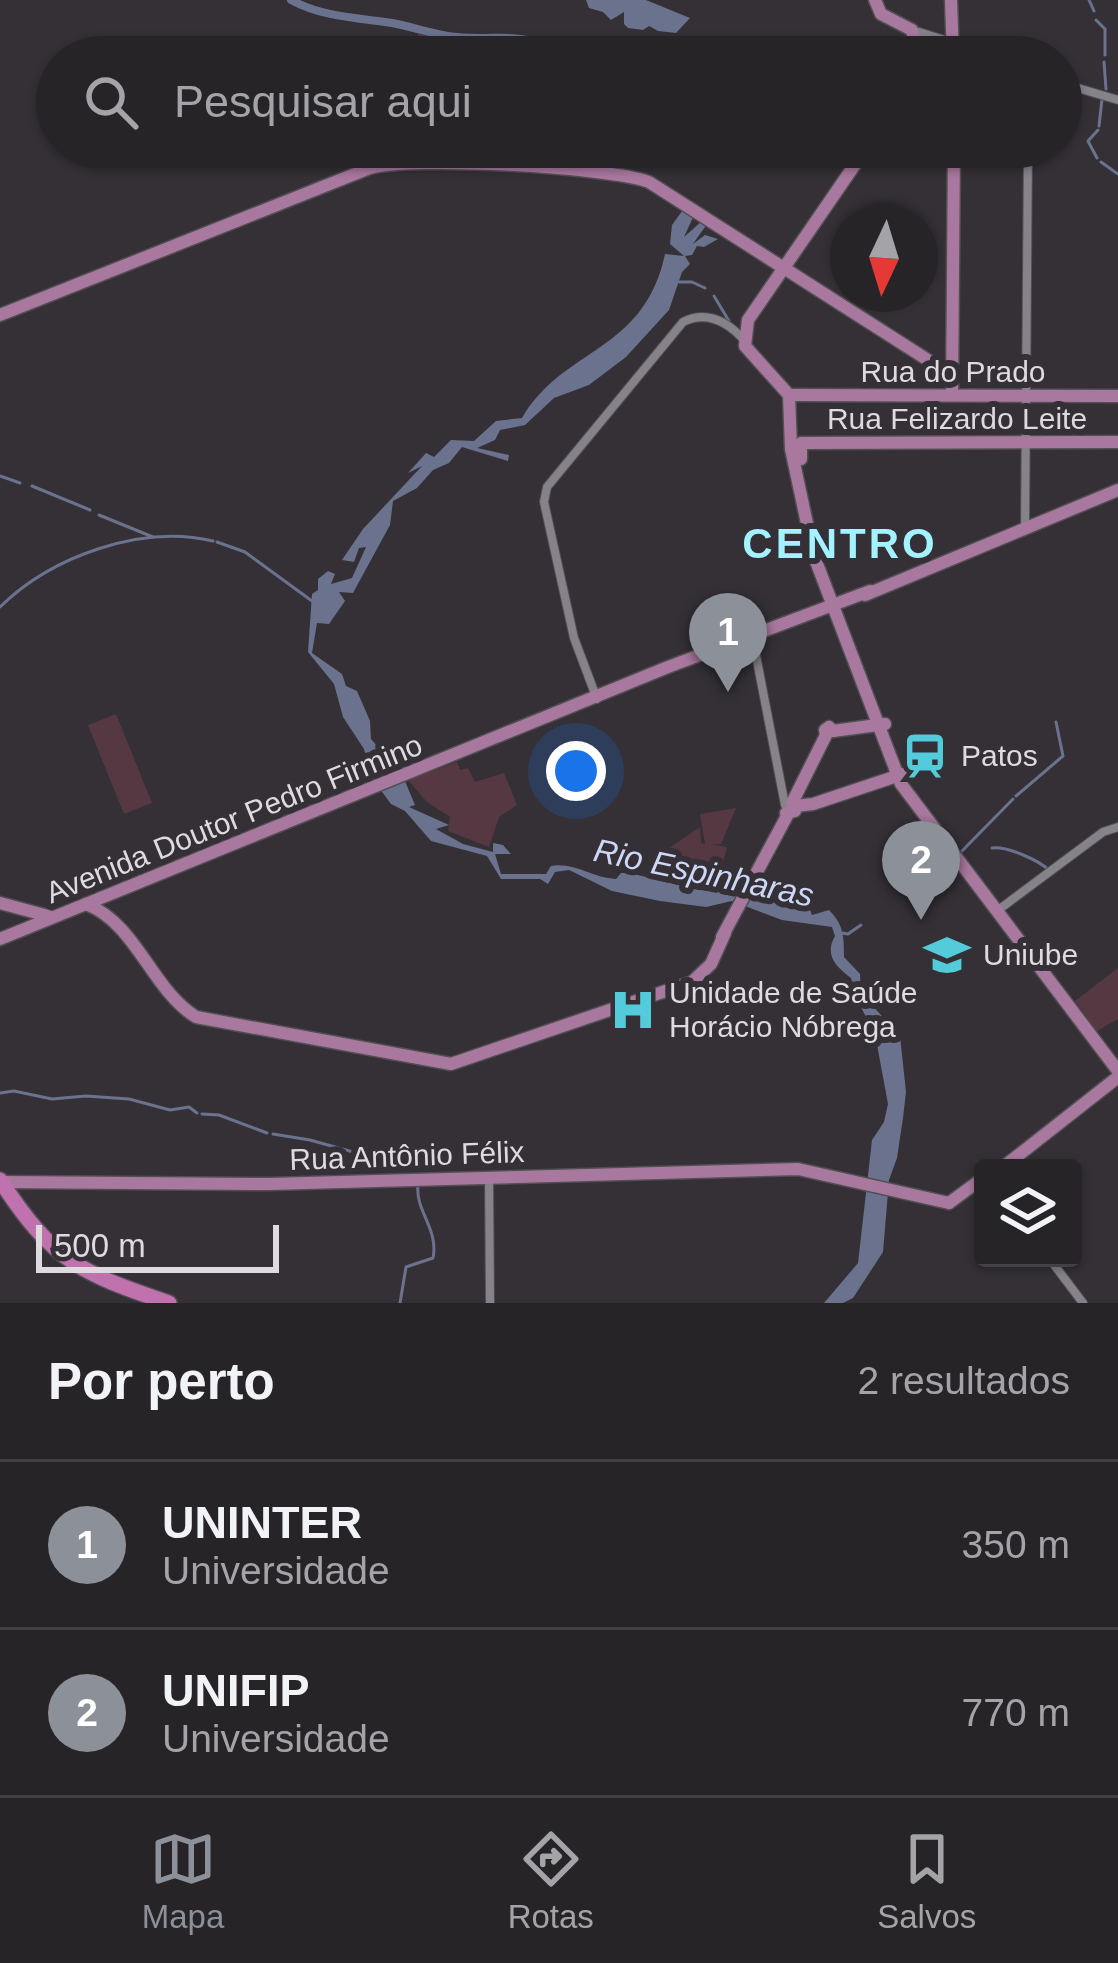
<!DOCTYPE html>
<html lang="pt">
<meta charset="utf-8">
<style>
:root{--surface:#272428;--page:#2f2c30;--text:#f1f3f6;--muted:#a4a4a8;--line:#434145;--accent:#8c9099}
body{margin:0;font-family:Helvetica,sans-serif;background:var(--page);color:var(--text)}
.controls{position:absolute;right:36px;bottom:36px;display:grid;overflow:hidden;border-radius:12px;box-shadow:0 3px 9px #0004}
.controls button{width:108px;height:108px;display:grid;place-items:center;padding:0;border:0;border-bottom:3px solid var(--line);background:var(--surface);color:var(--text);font:60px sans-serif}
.compass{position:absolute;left:830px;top:204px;width:108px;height:108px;border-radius:50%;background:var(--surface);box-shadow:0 3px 9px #0004;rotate:184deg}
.scale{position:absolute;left:36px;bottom:30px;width:243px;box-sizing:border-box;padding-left:12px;border:6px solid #dddbde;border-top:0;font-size:33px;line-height:42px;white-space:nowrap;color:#dddbde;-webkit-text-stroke:9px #343036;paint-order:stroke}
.you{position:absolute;left:576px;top:771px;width:42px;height:42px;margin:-30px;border:9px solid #fff;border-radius:50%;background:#1a73e8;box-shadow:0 0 0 18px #1a73e833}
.badge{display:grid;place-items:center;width:78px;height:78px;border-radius:50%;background:var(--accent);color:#fff;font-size:39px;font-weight:700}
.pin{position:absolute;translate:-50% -99px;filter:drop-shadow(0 3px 6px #0008)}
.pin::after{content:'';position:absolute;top:63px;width:42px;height:36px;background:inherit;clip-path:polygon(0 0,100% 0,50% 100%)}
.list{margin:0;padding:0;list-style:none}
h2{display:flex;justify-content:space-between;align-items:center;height:156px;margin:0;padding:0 48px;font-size:51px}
h2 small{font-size:39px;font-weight:400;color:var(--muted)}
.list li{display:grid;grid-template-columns:78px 1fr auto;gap:36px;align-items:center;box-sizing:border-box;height:168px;padding:0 48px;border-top:3px solid var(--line)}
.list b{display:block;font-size:45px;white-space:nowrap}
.list p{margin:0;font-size:39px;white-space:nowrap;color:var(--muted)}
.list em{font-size:39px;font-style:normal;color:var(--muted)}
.icon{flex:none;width:66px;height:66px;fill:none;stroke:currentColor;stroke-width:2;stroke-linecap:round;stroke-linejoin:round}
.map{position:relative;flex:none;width:1118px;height:1303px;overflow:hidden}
.search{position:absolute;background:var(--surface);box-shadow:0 3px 9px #0004;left:36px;right:36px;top:36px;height:132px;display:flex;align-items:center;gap:30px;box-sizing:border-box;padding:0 42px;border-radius:66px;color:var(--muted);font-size:45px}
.sheet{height:492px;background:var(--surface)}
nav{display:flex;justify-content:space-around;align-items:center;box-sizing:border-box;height:168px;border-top:3px solid var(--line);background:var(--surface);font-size:33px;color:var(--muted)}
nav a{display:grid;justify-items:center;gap:6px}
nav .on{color:var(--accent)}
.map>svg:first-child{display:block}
.green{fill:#553842}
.water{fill:#6a728e}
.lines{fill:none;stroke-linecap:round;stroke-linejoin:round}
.stream{stroke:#6a728e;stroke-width:3}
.river{stroke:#6a728e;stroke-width:8}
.minor-casing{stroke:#524f53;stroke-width:10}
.major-casing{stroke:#524f53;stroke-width:15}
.highway-casing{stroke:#524f53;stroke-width:18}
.minor{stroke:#868289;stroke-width:8}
.major{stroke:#a9789f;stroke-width:12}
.highway{stroke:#c072ae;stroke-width:15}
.labels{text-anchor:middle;stroke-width:12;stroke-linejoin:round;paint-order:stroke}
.street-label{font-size:30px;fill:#dddbde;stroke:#343036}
.poi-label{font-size:30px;fill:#dddbde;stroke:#343036;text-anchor:start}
.water-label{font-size:33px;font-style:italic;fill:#cdd7f7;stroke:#343036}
.district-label{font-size:42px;font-weight:bold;letter-spacing:3px;fill:#a2f3ff;stroke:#343036}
</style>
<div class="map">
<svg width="1118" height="1303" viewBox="0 0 1118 1303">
<rect width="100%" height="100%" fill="#343036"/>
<g class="green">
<polygon points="418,34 460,39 522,38 532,42 532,57 419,57"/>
<polygon points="116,714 152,803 124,814 88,725"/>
<polygon points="457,762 460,770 468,768 475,782 504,773 517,805 499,817 489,847 448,831 450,817 427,802 408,780"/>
<polygon points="736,808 721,844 712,844 727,847 722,868 649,862 700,827 701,843 705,844 700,814"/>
<polygon points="1118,968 1118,1019 1097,1031 1075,1001"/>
</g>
<g class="water">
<polygon points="586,0 646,0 690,18 676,33 658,31 649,26 643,30 628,28 624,24 624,12 611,20 603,12 589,8"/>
<path d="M685,207L695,213L684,237L702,221L707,224L693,244L705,235L718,239L704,247L697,246L692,255L685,256L690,264L682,272L669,310L626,357L589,385L554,398L525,425L500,430L495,440L477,448L509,455L508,461L462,447L449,463L433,470L417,488L393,501L390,525L353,593L339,592L345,601L329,624L317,623L312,653L342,674L346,686L357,691L370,721L371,739L402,774L415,805L409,807L449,825L436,829L463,844L493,852V843L503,845L511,854H495L501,874H546L551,866C575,862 592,878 616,879L621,873H630L698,890L739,892L809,907L812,915L829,910C844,925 844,937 844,957L860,974L861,993L900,1036L906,1092L903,1118L897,1158L889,1180L883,1252L853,1298L843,1303H824L858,1263L872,1140L884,1122L888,1104L875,1034L855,996L851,978C836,967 824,955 835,936L832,927L782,920L732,901L706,907L660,901L612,891L569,870L555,872L548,884L540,879H501L487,856L431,841L405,811L391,804L371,777L364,749L343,717L334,684L308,652L312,594L318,590V579L328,571L335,574L331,584L352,578L366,547L359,548L354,562L342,560L363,529L422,466L408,473L426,453L434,457L451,440L474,441L496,421L522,418C563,347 644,353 665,254L684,256L670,244L672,225Z"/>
</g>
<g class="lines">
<g class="stream">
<polyline points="1089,0 1094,11"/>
<polyline points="1096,20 1105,29 1105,55"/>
<polyline points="1104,62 1106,89"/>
<polyline points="1099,126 1102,99"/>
<polyline points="1097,158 1088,141 1098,130"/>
<polyline points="1101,162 1118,174"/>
<polyline points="679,282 692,282 705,288"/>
<polyline points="714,296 729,321"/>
<polyline points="0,476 20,483"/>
<polyline points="32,486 90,510"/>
<polyline points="99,515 153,537"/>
<polyline points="217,542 245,552 312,601"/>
<path d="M0,607C52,556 142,524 213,541"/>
<polyline points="1016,796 1063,756 1056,722"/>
<path d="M992,848C1007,846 1038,860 1049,870"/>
<polyline points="962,851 1013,799"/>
<polyline points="842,933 848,934 861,925"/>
<polyline points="0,1093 14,1091 52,1099 86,1096 129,1099 170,1110 189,1107 197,1113"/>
<polyline points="202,1114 219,1115 267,1133"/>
<polyline points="273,1134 310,1140 371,1157"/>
<path d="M400,1303L406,1267L433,1258C439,1229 415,1211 418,1185"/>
</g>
<path class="river" d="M291,0C322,17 358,18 392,23C414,27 434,35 457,37C510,41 517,29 567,57"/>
<g class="minor-casing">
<g id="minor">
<polyline points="915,35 919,32 951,42"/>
<polyline points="953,50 977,57"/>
<polyline points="1061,83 1118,100"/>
<polyline points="1025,529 1028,147"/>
<polyline points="753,640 785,805"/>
<path d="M597,699L574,638L544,502L547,487L683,322C707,310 728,322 745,341"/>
<polyline points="997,911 1103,832 1118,827"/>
<polyline points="489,1179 490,1303"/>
<polyline points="1049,1258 1083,1303"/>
</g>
</g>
<g class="major-casing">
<g id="major">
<polyline points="875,0 881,14 912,30 919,57"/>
<polyline points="951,0 953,57"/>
<polyline points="867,147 748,320 745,346 789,395 791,449 814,556 901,784 1118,1071"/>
<path d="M0,315L370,168C410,156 609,167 649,182L942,369H952"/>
<polyline points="789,395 1118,396"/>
<polyline points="952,395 954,147"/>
<polyline points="801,459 801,443 1118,442"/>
<polyline points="865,595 1118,490"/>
<polyline points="833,731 885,724"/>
<polyline points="795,806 813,804 903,774"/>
<polyline points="786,813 795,811 792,803 826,735 825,730 829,727 833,731"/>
<polyline points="0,903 48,916"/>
<path d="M86,904C137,924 151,989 196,1017L451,1064L692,982L711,964L725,933"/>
<polyline points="722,937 788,814"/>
<polyline points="0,939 668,667 870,591"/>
<polyline points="1002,1168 1118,1077"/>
<polyline points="2,1182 270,1184 798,1169 949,1203"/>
<polyline points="949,1203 983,1178"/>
</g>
</g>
<g class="highway-casing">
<path id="highway" d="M0,1180C53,1261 80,1273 169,1303"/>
</g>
<use href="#minor" class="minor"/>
<use href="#major" class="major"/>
<use href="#highway" class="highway"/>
</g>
<defs>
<g id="station-bare" transform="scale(3.6)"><path d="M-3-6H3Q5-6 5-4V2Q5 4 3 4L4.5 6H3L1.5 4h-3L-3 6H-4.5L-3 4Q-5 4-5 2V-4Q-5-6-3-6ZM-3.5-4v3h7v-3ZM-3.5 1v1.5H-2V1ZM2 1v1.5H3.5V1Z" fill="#53cbda" stroke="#343036" stroke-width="2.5" paint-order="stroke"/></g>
<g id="university-bare" transform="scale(3.6)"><path d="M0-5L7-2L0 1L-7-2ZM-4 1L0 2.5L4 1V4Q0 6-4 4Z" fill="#53cbda" stroke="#343036" stroke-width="2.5" paint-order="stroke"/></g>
<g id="hospital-bare" transform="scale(3.6)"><path d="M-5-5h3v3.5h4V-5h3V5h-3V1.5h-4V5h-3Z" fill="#53cbda" stroke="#343036" stroke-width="2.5" paint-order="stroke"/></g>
</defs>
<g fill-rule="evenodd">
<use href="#station-bare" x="925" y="756"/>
<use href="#university-bare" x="947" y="955"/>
<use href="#hospital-bare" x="633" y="1010"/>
</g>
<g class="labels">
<g class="street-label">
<text x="953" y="382">Rua do Prado</text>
<text x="957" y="429">Rua Felizardo Leite</text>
<text transform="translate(234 819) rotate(-22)" y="10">Avenida Doutor Pedro Firmino</text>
<text transform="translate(407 1156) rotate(-2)" y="10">Rua Antônio Félix</text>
</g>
<g class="poi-label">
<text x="961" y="766">Patos</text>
<text x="983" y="965">Uniube</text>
<text x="669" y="1003">Unidade de Saúde<tspan x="669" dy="34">Horácio Nóbrega</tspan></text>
</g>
<g class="water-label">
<text transform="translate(704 872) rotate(12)" y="12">Rio Espinharas</text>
</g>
<g class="district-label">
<text x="840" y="558">CENTRO</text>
</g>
</g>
</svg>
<div class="controls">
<button><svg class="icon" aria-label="layers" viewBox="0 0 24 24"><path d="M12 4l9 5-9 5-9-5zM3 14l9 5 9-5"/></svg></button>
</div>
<svg class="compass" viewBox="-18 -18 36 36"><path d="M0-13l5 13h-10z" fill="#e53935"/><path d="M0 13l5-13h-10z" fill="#a4a4a8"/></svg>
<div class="scale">500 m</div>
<div class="you"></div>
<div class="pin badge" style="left:728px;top:692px">1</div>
<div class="pin badge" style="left:921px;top:920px">2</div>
<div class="search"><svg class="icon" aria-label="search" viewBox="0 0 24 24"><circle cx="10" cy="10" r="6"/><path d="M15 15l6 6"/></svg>Pesquisar aqui</div>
</div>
<section class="sheet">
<h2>Por perto<small>2 resultados</small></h2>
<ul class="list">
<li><span class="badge">1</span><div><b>UNINTER</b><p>Universidade</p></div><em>350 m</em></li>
<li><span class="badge">2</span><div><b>UNIFIP</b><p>Universidade</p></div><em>770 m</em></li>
</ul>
</section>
<nav>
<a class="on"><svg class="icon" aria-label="map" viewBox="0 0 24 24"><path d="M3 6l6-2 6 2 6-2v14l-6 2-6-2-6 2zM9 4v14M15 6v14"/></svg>Mapa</a>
<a><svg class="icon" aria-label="directions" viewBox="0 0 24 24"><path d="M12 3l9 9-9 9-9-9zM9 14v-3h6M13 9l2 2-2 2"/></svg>Rotas</a>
<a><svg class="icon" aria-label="saved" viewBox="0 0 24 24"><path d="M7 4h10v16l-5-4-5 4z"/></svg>Salvos</a>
</nav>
